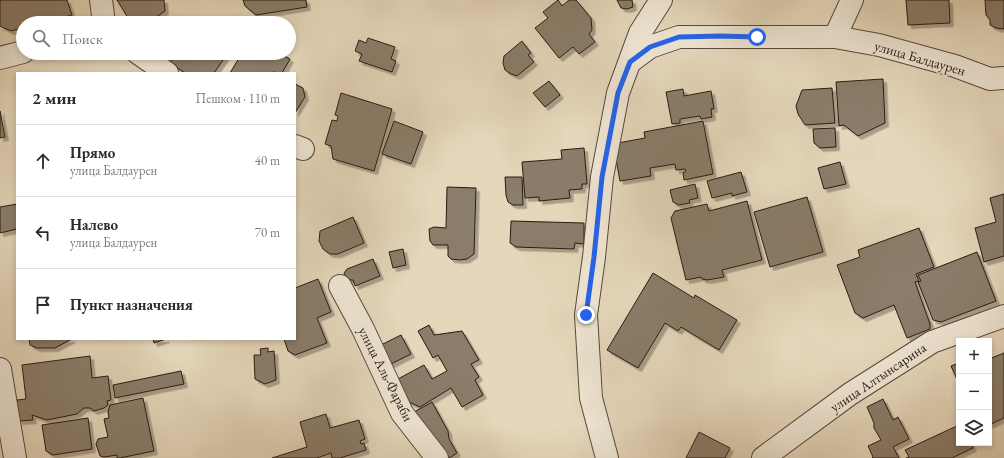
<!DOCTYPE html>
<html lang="ru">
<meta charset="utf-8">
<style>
:root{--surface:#fff;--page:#f7f7f7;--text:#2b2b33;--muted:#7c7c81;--line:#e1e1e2}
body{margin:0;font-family:"EB Garamond",serif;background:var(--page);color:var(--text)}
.controls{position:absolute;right:12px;bottom:12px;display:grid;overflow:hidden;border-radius:0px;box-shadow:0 2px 6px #0003}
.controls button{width:36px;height:36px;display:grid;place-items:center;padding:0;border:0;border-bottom:1px solid var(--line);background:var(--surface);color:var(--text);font:20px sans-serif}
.stop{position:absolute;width:12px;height:12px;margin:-9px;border:3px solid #2563eb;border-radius:50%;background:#fff}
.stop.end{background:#2563eb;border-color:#fff;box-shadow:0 1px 4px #0008}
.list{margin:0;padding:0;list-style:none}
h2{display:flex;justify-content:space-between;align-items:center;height:52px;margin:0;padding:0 16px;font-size:17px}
h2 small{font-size:13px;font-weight:400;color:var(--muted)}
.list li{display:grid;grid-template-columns:26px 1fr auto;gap:12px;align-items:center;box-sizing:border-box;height:72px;padding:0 16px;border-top:1px solid var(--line)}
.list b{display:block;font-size:15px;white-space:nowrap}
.list p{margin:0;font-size:13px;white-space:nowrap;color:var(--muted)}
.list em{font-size:13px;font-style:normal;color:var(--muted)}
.icon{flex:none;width:22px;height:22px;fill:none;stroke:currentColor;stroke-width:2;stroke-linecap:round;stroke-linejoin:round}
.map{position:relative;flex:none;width:1004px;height:458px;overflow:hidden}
.search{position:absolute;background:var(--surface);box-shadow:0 2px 6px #0003;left:16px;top:16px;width:280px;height:44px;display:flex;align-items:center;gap:10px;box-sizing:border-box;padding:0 14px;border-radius:22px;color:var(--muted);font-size:15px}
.panel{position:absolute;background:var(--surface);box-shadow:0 2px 6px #0003;left:16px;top:72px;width:280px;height:268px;border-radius:0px}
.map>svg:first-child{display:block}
.building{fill:#8a7d6a;stroke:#281b12;filter:url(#shadow)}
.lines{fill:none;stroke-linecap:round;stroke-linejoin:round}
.minor-casing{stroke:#574a3c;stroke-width:24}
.minor{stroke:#eee5d3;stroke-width:22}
.route{stroke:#2563eb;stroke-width:5}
.labels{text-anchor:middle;stroke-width:3;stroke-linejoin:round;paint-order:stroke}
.street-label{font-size:14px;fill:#281b12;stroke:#eee5d3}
</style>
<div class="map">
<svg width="1004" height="458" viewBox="0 0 1004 458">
<defs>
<filter id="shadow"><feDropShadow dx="3.5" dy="3.5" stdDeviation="0" flood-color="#0004"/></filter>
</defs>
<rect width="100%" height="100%" fill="#e5d7bb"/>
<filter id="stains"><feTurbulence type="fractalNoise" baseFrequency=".005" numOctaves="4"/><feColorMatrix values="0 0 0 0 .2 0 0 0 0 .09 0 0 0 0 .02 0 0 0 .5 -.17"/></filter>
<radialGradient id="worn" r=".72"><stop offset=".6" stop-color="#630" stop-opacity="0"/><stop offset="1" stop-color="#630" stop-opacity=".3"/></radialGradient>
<g class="building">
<polygon points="0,0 67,0 72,15 44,23 23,23 23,45 18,29 11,31 0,26"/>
<polygon points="117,0 164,0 165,11 148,23 131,23"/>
<polygon points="243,0 306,0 307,7 256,15 245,6"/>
<polygon points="558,0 562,6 569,0 576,0 591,18 592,30 589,34 595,42 579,54 573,47 559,58 535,28 548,18 543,12"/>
<polygon points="617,0 632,0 633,7 627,9 621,8"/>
<polygon points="906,0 949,0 950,23 908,25"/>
<polygon points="985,0 1004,0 1004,29 996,28 990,25 990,20 986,15"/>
<polygon points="235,16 246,23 230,23"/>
<polygon points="368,38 395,47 391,59 396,61 392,72 359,61 362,54 355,51 359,40 366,43"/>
<polygon points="522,41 531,53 528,55 534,62 517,76 511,74 505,70 503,63 504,56"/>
<polygon points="177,53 228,53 214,73 185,73 170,63"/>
<polygon points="242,53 260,53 262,54 263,53 279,53 290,59 282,73 273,72 272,73 230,73"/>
<polygon points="883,79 885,123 858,136 844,125 839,126 836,82"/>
<polygon points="549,81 560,95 545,107 533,93"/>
<polygon points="295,84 303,88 305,97 295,113"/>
<polygon points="832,88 835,123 805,125 798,114 796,106 802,90"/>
<polygon points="683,89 684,96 711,91 714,109 711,109 712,117 701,119 700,116 680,119 680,123 672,124 666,92"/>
<polygon points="341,93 392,109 374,171 333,159 331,146 325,144 332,120 337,121 338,116 335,115"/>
<polygon points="0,111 5,137 0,138"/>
<polygon points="394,121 423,132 411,164 382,154"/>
<polygon points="703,121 713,174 684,180 683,173 686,171 685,169 676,170 675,164 650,168 651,176 620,181 614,148 618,143 645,138 644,132"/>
<polygon points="835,128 836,147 820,148 814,143 813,129"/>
<polygon points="584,148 587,184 582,184 582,189 569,190 570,198 539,201 539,197 525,198 522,162 562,159 561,150"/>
<polygon points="840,162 846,184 824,189 818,168"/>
<polygon points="741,172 747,192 732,196 732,193 712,198 707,181"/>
<polygon points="505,177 522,177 523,205 513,205 508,202 506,195"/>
<polygon points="695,184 698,198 689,200 690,203 679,205 673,202 670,190"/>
<polygon points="447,187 476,188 474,254 467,259 460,260 451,259 448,256 448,245 433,245 430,241 429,229 434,227 446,228"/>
<polygon points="1004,194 1004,256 984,262 975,228 996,222 990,198"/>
<polygon points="807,197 823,252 770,267 754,212"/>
<polygon points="747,201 762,260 722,270 724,277 707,280 702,279 701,277 686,280 671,218 675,211 707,204 709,211"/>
<polygon points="17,204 17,229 0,233 0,207"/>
<polygon points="353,217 364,243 338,254 330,254 323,249 319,241 320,231"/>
<polygon points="511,221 584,223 584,244 575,243 574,249 516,247 510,243"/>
<polygon points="919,228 934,267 916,274 919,281 915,282 930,324 930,329 907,338 894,305 863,318 855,313 837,265 860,257 858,250"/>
<polygon points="403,249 406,265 393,268 389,252"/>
<polygon points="977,252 996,301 941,322 933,320 918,282 921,281 918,275"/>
<polygon points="373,259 380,276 355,286 353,280 349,280 346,277 344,273 347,269"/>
<polygon points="653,273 694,298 695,295 737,320 719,350 681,327 678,331 665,323 638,368 607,350"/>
<polygon points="318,279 331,312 317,318 327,343 295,355 288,351 284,339 295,339 295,288"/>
<polygon points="429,325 434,335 462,331 479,360 471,364 479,377 475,380 483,395 462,407 451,388 420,407 400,398 396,380 424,365 432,379 447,371 438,355 433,358 418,331"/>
<polygon points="401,335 411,354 389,365 379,346"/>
<polygon points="29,339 72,339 55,348 37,348 30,345"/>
<polygon points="153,339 166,339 154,343"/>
<polygon points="268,348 268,352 274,351 276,380 265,384 255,379 254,355 261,355 260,349"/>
<polygon points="1004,353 1004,418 989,425 989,359"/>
<polygon points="90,356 92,378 108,376 111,400 107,401 108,405 104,408 94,411 90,408 84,408 77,414 47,420 32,415 33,420 19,421 17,400 26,399 22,365"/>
<polygon points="959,363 959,384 951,366"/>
<polygon points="181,371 184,384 115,398 113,385"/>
<polygon points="143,398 154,451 120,458 117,458 117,455 104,457 100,456 96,444 98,439 108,437 104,419 109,418 108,412 110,405"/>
<polygon points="883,399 893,420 898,417 909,439 893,447 899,458 872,458 873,457 868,446 881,440 874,428 874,423 867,407"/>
<polygon points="432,402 448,431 449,439 457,453 449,458 444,458 414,412"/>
<polygon points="326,414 330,428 359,420 365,439 360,441 361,444 364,443 366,450 340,458 332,458 331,453 317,458 272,458 307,447 300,422"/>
<polygon points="88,418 92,449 53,455 46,451 42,425"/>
<polygon points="959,425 959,443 971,443 973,448 952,458 906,458 909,457 905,450"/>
<polygon points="699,432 730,448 725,458 686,458"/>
</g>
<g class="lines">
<g class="minor-casing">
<g id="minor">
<polyline points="101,0 104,23"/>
<polyline points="835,37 852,0"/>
<polyline points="138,53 167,73"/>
<polyline points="0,58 23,52"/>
<polyline points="630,62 650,47 679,37 835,37 879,45 955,66 990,79 1004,78"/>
<polyline points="295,146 303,149"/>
<polyline points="340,286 363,329 402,413 437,458"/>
<polyline points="0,369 15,458"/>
<polyline points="607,458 591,398 586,315 594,257 602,177 618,93 640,33 661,0"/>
<polyline points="763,458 850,394 932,342 1004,316"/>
</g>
</g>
<use href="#minor" class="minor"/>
</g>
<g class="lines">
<polyline class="route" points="586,315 594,257 602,177 618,93 630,62 650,47 679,37 720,36 757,37"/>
</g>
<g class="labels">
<g class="street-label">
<text transform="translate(920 58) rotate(16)" y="5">улица Балдаурен</text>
<text transform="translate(386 374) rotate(63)" y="5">улица Аль-Фараби</text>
<text transform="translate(878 377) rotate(-34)" y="5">улица Алтынсарина</text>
</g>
</g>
<rect width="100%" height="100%" filter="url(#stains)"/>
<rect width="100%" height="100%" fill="url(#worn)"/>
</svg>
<div class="controls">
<button>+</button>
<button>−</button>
<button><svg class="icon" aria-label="layers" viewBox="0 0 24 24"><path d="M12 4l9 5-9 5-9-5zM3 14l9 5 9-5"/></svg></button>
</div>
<div class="stop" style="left:757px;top:37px"></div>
<div class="stop end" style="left:586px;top:315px"></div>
<div class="search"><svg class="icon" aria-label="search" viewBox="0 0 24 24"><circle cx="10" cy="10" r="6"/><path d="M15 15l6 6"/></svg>Поиск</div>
<section class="panel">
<h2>2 мин<small>Пешком · 110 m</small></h2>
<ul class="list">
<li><svg class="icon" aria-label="ahead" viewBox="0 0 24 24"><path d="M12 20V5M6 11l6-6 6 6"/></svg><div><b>Прямо</b><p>улица Балдаурен</p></div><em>40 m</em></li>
<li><svg class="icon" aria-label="left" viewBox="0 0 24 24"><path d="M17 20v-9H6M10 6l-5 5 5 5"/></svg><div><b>Налево</b><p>улица Балдаурен</p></div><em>70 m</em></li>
<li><svg class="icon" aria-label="arrive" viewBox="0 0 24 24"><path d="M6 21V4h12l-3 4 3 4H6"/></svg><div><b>Пункт назначения</b></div></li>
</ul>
</section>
</div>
